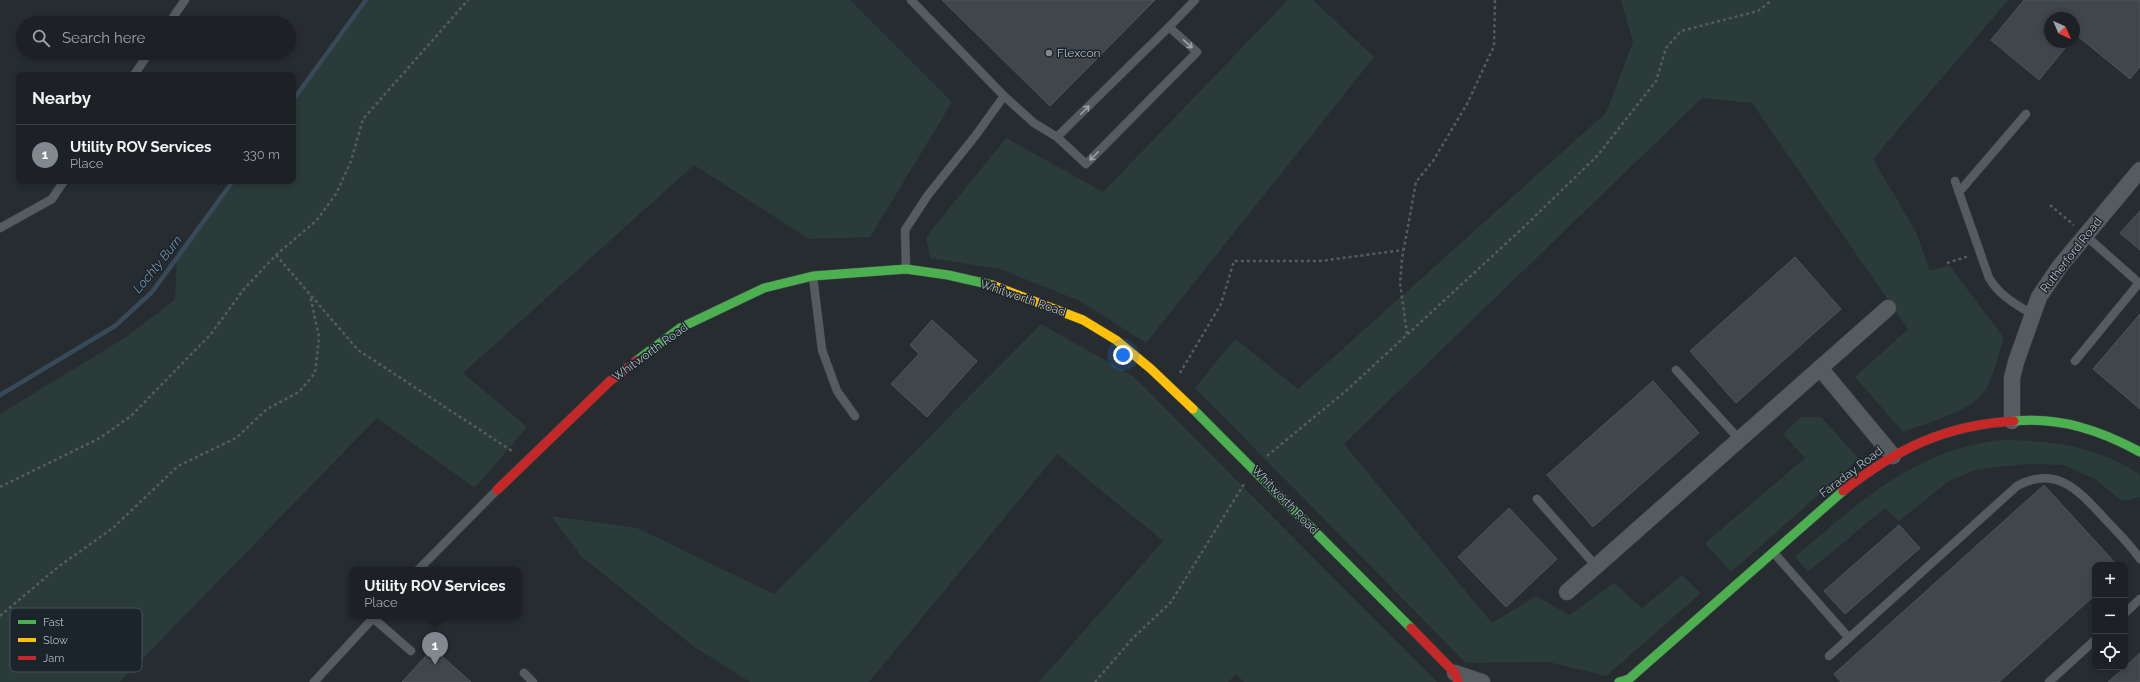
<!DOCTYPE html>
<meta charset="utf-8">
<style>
:root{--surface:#1d2125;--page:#25292d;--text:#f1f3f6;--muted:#a0a3a7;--line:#3b3e42;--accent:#81888f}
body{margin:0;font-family:Raleway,sans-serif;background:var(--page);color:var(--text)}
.controls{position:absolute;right:12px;bottom:12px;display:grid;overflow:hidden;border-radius:8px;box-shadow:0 2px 6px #0003}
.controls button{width:36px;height:36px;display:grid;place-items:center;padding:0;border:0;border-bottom:1px solid var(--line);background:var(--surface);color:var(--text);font:20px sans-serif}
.compass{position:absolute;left:2044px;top:12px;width:36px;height:36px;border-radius:50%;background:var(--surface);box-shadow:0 2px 6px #0003;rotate:136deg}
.you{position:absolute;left:1123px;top:355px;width:14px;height:14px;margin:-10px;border:3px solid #fff;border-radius:50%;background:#1a73e8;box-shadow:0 0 0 6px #1a73e833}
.badge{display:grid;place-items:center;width:26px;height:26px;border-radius:50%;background:var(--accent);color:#fff;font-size:13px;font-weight:700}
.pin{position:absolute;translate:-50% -33px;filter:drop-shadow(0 1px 2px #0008)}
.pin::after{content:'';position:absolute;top:21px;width:14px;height:12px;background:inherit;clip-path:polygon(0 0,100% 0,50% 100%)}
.popup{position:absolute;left:349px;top:567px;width:172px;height:52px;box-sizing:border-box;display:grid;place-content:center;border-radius:8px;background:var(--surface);filter:drop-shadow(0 1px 3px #0005);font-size:13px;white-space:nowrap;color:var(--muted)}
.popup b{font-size:15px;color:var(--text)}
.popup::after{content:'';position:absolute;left:50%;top:100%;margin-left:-8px;border:8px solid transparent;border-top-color:var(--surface)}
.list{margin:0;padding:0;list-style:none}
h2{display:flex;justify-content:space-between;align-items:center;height:52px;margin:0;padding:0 16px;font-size:17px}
h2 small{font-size:13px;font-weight:400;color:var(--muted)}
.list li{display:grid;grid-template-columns:26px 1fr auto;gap:12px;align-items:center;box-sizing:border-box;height:60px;padding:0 16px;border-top:1px solid var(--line)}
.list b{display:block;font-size:15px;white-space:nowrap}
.list p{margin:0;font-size:13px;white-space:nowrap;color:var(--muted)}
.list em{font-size:13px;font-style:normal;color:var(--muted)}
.icon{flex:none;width:22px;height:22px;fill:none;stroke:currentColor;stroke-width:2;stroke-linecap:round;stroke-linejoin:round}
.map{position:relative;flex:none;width:2140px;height:682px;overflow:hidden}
.search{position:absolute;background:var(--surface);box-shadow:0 2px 6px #0003;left:16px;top:16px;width:280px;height:44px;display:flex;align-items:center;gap:10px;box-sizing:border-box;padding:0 14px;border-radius:22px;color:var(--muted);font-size:15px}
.panel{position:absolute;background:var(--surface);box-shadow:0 2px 6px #0003;left:16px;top:72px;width:280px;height:112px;border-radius:8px}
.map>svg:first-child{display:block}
.green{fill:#2a3b3a}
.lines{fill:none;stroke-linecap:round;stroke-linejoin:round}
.stream{stroke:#384a59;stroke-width:4.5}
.building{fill:#41464a;stroke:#4e5459}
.lane-casing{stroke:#44484c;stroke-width:9}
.street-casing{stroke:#44484c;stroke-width:17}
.fast-casing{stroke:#44484c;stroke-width:10}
.slow-casing{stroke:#44484c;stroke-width:10}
.jam-casing{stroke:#44484c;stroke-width:10}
.path{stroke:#565b5e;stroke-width:2.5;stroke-dasharray:3 3;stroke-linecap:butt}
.lane{stroke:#565b60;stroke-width:8}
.street{stroke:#565b60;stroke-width:16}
.fast{stroke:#4caf50;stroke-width:9}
.slow{stroke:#ffc107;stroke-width:9}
.jam{stroke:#c62828;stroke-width:9}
.oneway{stroke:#9aa2aa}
.poi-dot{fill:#81888f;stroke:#1c242b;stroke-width:1.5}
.labels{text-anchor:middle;stroke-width:3;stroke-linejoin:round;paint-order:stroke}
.poi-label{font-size:12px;fill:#b1bac2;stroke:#1c242b;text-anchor:start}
.street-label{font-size:12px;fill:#b1bac2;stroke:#1c242b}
.water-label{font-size:13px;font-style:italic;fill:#758ea3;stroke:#1c242b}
.key{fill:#1c242b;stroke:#495158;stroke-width:1}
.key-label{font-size:11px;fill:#b1bac2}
</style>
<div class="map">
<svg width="2140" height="682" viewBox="0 0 2140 682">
<rect width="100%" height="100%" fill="#272c31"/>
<g class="green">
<polygon points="369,0 850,0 952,102 870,237 809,239 694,165 463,373 527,427 475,488 377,418 120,682 0,682 0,414 126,337 175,300 177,258 234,181 293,181 293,102"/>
<polygon points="1288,0 1313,0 1374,57 1146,343 1080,301 1000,269 930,258 926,237 1006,138 1103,192"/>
<path d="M1621,0H2008L1873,159L1916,232L1930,271L1949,265L2004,338C1998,355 1994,377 1984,392C1971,412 1925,423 1903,432L1855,377L1908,329L1752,103L1702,98L1344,444L1492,623L1536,596L1569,615L1614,583L1642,608L1682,575L1701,593L1606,676L1548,662L1466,663L1195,388L1235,339L1298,389L1606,113L1633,42Z"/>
<polygon points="1041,324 1133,376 1437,682 1244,682 1236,674 1228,682 1039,682 1163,541 1057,454 869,682 750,682 693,646 581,556 551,516 637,528 774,594"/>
<polygon points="1801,417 1821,417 1859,459 1731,572 1705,543 1805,458 1783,434"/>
<path d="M2001,440C2049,440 2100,446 2140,475V497L2125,501L2119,499L2095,479L2063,465L2028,464L1995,467L1976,470L1949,481L1899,521L1885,508L1808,572L1795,557C1858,503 1916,449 2001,440Z"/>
</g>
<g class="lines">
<g class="stream">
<polyline points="293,100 366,0"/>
<polyline points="0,395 115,326 152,292 233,181"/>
</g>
</g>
<g class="building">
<polygon points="942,0 1155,0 1050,106"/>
<polygon points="2024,0 2140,0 2140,67 2130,79 2074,33 2074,18 2050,18 2050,42 2070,42 2039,80 1991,40"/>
<polygon points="2140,211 2140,250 2120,233"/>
<polygon points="1795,257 1841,309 1736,403 1690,351"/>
<polygon points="2140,314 2140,409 2093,369"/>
<polygon points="932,320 977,361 927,417 891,384 919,354 910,345"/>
<polygon points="1653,381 1699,433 1593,527 1547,475"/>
<polygon points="2044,485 2117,565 2095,565 2095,595 1999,682 1841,682 1834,674"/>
<polygon points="1509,508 1557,559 1506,607 1458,557"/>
<polygon points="1899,525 1920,548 1845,614 1824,591"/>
<polygon points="433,648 471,682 402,682"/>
<polygon points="2140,653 2140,682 2108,682 2125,667"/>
</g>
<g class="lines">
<g class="lane-casing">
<g id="lane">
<polyline points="911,0 1004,96 1034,123 1057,137 1086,164 1197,52 1169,27 1057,137"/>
<polyline points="169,23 185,0"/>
<polyline points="1169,27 1195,0"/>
<polyline points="134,75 149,53"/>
<path d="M1955,181L1989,278C1999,295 2015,304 2032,314"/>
<polyline points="1959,192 2026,114"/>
<polyline points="0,228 52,199 64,181"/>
<polyline points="906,268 905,230 928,195 976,135 1004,96"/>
<polyline points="813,277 822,350 837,391 855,416"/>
<polyline points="2075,361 2139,283 2085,235"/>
<polyline points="1676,370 1739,439"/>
<polyline points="1537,499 1596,566"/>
<polyline points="1773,552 1849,638"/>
<polyline points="418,570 496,491"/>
<polyline points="2125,613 2140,599"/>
<polyline points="373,618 411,651"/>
<path d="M1829,656L2017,486C2057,464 2080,492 2105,519C2117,532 2130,544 2140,559"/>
<polyline points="524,673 533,682"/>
<polyline points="314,682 375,616"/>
<polyline points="2049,682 2095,640"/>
</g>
</g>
<g class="street-casing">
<g id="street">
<polyline points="1820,368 1893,456"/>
<polyline points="2012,421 2012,378 2016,362 2039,297 2060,266 2140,170"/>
<polyline points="1567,592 1888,308"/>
<polyline points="1455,673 1482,682"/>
</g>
</g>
<g class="fast-casing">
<g id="fast">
<polyline points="636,361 680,328 764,288 813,276 906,269 948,275 992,285"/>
<polyline points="1193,409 1411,628"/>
<path d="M2014,421C2060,417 2100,430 2140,452"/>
<polyline points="1619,682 1629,679 1843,491"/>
</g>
</g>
<g class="slow-casing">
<polyline id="slow" points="992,285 1083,320 1116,340 1151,369 1193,409"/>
</g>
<g class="jam-casing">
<g id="jam">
<polyline points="497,490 610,381 636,361"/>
<path d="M1843,491C1896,449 1945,425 2014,421"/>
<polyline points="1411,628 1455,673 1458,682"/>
</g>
</g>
<g class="path">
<polyline points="2050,205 2074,225"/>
<polyline points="276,255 358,350 512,451"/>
<polyline points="1947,263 1969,256"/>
<polyline points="1407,334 1400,283 1402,259 1416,182 1433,161 1467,104 1494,46 1495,0"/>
<polyline points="1180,373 1221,304 1234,261 1320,261 1403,250"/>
<polyline points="1267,456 1347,390 1525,226 1598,155 1656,81 1666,48 1681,31 1758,11 1772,0"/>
<polyline points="0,487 100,438 131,416 211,334 244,289 276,255 316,221 336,194 351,161 363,119 468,0"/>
<polyline points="0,616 58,567 113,528 178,466 236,438 267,409 299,392 315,373 319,337 310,295"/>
<polyline points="1095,682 1133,638 1171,602 1244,484"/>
</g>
<use href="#lane" class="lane"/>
<use href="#street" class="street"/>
<use href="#fast" class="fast"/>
<use href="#slow" class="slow"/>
<use href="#jam" class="jam"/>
</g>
<defs><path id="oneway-shaft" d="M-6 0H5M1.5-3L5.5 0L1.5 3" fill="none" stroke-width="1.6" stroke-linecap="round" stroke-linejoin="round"/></defs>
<g class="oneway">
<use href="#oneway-shaft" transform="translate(1188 44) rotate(43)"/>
<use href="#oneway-shaft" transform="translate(1085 110) rotate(-45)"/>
<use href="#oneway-shaft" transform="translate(1094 156) rotate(135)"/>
</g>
<circle class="poi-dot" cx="1049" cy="53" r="4"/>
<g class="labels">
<g class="poi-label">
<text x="1057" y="57">Flexcon</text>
</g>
<g class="street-label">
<text transform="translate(2071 255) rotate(-52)" y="4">Rutherford Road</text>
<text transform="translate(1023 298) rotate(19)" y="4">Whitworth Road</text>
<text transform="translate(650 352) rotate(-36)" y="4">Whitworth Road</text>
<text transform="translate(1851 472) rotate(-37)" y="4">Faraday Road</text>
<text transform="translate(1285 500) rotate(46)" y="4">Whitworth Road</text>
</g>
<g class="water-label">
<text transform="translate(157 264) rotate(-51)" y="5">Lochty Burn</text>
</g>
</g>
<rect x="10" y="608" width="132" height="64" rx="6" class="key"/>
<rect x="18" y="620" width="18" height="4" fill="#4caf50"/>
<rect x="18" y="638" width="18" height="4" fill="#ffc107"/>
<rect x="18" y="656" width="18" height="4" fill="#c62828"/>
<g class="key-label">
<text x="43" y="626">Fast</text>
<text x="43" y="644">Slow</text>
<text x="43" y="662">Jam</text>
</g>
</svg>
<div class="controls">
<button>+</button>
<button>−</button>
<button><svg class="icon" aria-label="locate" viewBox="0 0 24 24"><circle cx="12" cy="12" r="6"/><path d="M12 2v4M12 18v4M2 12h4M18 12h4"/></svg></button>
</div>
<svg class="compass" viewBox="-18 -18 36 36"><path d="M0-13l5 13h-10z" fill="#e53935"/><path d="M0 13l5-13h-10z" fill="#a0a3a7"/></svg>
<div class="you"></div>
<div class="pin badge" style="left:435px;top:665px">1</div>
<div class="popup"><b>Utility ROV Services</b>Place</div>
<div class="search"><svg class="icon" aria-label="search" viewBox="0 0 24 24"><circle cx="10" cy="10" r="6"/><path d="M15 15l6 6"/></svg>Search here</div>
<section class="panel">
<h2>Nearby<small></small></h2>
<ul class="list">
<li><span class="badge">1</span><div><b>Utility ROV Services</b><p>Place</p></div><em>330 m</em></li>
</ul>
</section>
</div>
